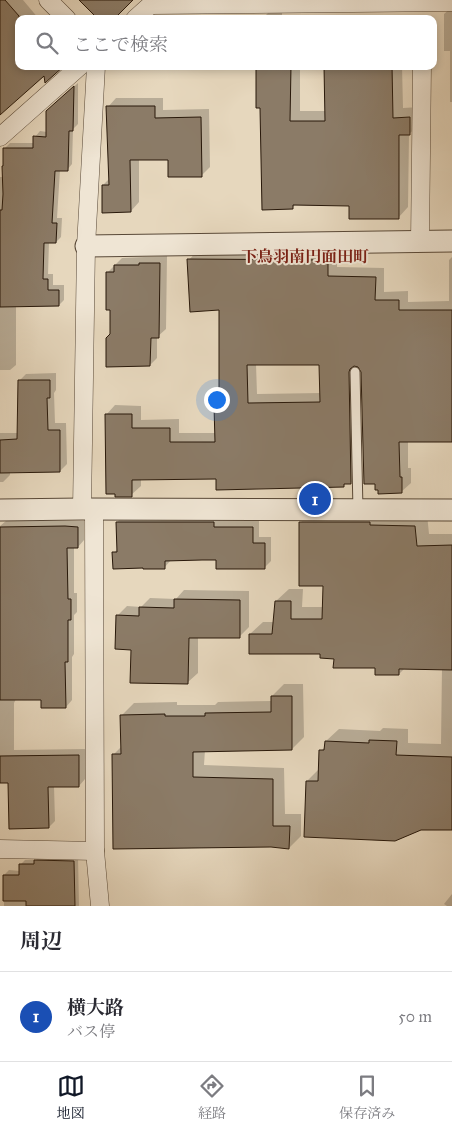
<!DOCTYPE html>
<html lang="ja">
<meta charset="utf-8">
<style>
:root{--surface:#fff;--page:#f2f2f3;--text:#2b2b33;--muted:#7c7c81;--line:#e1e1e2;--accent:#111827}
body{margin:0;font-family:"IM FELL Great Primer","Noto Serif JP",serif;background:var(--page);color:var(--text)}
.you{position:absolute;left:216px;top:399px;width:18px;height:18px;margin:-12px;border:4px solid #fff;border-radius:50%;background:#1a73e8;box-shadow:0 0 0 8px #1a73e833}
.badge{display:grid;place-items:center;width:32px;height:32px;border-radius:50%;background:var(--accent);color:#fff;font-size:16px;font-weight:700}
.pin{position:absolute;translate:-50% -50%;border:2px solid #fff;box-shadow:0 1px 5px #0006}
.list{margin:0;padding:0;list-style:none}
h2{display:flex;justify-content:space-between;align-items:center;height:65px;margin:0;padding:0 20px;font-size:21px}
h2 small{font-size:16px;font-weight:400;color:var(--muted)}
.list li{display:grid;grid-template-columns:32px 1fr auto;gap:15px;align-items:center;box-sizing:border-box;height:90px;padding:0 20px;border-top:1px solid var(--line)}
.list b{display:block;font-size:19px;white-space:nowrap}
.list p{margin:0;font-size:16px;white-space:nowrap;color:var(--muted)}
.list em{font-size:16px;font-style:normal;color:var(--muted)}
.icon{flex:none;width:28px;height:28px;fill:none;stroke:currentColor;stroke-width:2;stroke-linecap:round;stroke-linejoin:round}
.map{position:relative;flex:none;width:452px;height:906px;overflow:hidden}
.search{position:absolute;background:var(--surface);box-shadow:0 2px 8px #0003;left:15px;right:15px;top:15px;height:55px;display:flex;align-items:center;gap:12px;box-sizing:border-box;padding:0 18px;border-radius:10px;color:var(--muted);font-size:19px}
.sheet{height:155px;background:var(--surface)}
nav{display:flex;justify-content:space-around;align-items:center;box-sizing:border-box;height:70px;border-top:1px solid var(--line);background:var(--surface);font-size:14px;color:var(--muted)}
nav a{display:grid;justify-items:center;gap:2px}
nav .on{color:var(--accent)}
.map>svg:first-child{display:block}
.shadow{fill:#0003;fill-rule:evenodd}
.building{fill:#8b7b67;stroke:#28180a;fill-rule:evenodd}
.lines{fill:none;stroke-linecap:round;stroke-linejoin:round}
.service-casing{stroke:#584837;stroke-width:11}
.minor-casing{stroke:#584837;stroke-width:19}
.tertiary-casing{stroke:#584837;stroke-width:23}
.service{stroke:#efe5d4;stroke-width:9}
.minor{stroke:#efe5d4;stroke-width:18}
.tertiary{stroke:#efe5d4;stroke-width:21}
.labels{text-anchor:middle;stroke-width:4;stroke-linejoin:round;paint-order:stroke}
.neighbourhood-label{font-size:16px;font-weight:bold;fill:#7a1f14;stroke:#efe5d4}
</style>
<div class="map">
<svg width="452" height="906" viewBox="0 0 452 906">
<rect width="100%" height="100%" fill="#e6d7bd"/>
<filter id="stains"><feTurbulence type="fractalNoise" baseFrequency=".004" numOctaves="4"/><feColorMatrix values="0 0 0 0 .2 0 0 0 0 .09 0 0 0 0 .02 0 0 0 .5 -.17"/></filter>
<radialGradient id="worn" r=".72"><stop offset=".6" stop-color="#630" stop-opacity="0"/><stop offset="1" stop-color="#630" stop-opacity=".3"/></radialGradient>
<g class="shadow">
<polygon points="0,0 23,0 39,19 19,19 19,66 46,74 0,114"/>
<polygon points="452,7 452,102 450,102 450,51 444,51 444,14"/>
<polygon points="268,13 282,13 282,19 262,19"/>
<polygon points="410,17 410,19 335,19 336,18"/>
<polygon points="258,66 300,66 300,111 326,111 326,66 402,66 403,108 420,107 420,124 409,134 408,207 398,218 350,205 296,204 292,208 262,107"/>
<polygon points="78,83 78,124 73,129 72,164 67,170 60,170 57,218 62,218 61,237 56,242 49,242 48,274 53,274 53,285 64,285 64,300 59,305 16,305 16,365 10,370 0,370 0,177 4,177 5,148 10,143 34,143 35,137 40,131 47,132 53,106"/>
<polygon points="116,98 163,98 163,110 209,109 210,167 202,175 169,158 139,159 139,202 131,211 103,185 110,178 108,107"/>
<path d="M198,250L337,252V267L384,268V292L408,291V302L449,301V260L452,257V433L408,440V468H411V483L401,492L362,372L358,366L360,473L351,483H346L343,486L217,478L141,479V486L131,495L106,415L115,405L141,406V420L179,419V433H216V406L219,402L220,309L189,260ZM256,364H321V393L257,394Z"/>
<polygon points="167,256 166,329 157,337 157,358 150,365 112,334 111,308 107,273 122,258"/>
<polygon points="56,373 56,390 54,393 55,423 66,423 67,464 60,471 10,472 10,475 3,482 0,482 0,433 18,433 19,381 26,374"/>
<polygon points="313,510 427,514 429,534 452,534 452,829 307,781 320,768 321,751 326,746 326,741 339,729 380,731 383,728 408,729 408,743 441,744 442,668 405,668 399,674 250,634 263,622 275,622 276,601 289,589 303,589 302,607 324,607 324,585 300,523"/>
<polygon points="123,516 220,516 220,521 259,521 259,537 271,537 271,561 264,568 217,559 171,560 164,568 114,553 118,548 117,522"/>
<polygon points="6,521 84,521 84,540 78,547 74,547 74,593 77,593 77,612 74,615 74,654 72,657 72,700 66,707 42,699 16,699 14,703 14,750 85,749 85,779 79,786 54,786 55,821 49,827 9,782 0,782 0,526"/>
<polygon points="184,590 249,591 249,627 239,637 198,637 198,673 188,682 132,649 117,616 127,606 141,607 150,598 176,599"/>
<polygon points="284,684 303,684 304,737 292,749 205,750 204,765 284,768 285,814 301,814 301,836 289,848 113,755 122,746 122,715 134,703 177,702 177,705 215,705 218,702 272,701 272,696"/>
<polygon points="40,856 78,857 79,906 1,906 4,906 4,875 9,870 20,871 20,865 25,860 36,860"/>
<polygon points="452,894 452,906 447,906 444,904"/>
</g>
<g class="building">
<polygon points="0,0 5,0 19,16 19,66 64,66 45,83 44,76 0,115"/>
<polygon points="79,0 133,0 114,19 98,19"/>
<polygon points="256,66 291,66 290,121 325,121 324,66 392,66 393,118 410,117 410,135 399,135 399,219 349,219 349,206 293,205 293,209 262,210 260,108 256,108"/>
<polygon points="74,86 73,131 69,131 68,171 55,171 52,223 57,223 56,243 44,243 43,279 48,279 48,290 59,290 59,306 0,307 0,210 2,210 3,194 2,166 3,166 3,148 33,148 33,136 46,137 46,111"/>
<polygon points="106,106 155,106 155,118 201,117 202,177 168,177 168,160 130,160 131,212 102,213 102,185 109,185"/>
<path d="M187,259L328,260V276L376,277L375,300H399V310H452V442H399L400,477H402V493L378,494V490H375V484H364L361,372L358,367L354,366L350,369L349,372L351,484H344V487L216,490V479L132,480V497H115V494H106L105,414H132V428H170V442H215L214,406H218L219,393V310L190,312ZM247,365H319L320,402L248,403Z"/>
<polygon points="139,263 160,263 159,338 151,338 150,366 106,367 106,338 110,334 110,310 106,310 106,272 114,272 114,265 139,265"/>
<polygon points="18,380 50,380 50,398 47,398 48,430 60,430 60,472 0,473 0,440 17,439"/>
<polygon points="116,522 214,522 214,527 253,527 253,543 265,543 265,569 216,569 216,560 202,560 165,561 165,569 143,569 143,568 113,569 112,552 117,552"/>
<polygon points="299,522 370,522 370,525 415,526 417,546 452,545 452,670 399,669 399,675 375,675 375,668 333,668 334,659 320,658 320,654 249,654 249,634 272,634 275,601 291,601 291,619 322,619 323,586 299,586"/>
<polygon points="65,526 78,527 78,548 67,548 68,599 71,599 71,620 68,620 68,662 65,662 66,708 41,708 41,700 0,700 0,527"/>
<polygon points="174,599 240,600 240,638 189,638 188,684 130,683 131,650 115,649 116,615 139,616 139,607 174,608"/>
<polygon points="271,696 292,696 292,750 193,752 193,777 273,779 273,826 290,826 289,849 271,847 113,849 112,754 121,754 120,715 165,714 165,716 205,716 205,713 271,712"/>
<polygon points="369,740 397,741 396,755 452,757 452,830 421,830 395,841 304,837 306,781 318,781 319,750 324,750 325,741 369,743"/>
<polygon points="79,755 79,787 48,787 49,828 9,829 8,783 0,783 0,756"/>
<polygon points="34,860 74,861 75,906 26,906 26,901 3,901 3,875 19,875 19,864 34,864"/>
</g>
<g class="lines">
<g class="service-casing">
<polyline id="service" points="355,372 358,510"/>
</g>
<g class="minor-casing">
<g id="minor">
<polyline points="48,0 67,19"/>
<polyline points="151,5 452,2"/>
<polyline points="135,19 156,0"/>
<polyline points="0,137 80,66"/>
<polyline points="420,241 422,66"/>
<polyline points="82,509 86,246 96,66"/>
<polyline points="94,509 95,851 100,906"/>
<polyline points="0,849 95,851"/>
</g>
</g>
<g class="tertiary-casing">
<g id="tertiary">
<polyline points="86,246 452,241"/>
<polyline points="0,510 82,509 452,510"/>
</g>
</g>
<use href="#service" class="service"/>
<use href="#minor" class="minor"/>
<use href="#tertiary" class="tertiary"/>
</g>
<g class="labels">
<g class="neighbourhood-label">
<text x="305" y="262">下鳥羽南円面田町</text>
</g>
</g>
<rect width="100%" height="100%" filter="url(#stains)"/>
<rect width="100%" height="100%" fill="url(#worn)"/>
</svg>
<div class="you"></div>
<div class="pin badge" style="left:315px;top:499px;background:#1a4fb4">1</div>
<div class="search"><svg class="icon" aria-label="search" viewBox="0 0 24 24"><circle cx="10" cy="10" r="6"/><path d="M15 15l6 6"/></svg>ここで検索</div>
</div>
<section class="sheet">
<h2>周辺<small></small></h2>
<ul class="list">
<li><span class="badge" style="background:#1a4fb4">1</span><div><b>横大路</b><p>バス停</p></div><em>50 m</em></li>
</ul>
</section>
<nav>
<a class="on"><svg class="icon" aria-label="map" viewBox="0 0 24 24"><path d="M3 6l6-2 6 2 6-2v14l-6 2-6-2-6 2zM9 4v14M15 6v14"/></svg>地図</a>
<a><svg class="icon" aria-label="directions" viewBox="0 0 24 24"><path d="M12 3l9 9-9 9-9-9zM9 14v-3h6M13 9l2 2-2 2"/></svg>経路</a>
<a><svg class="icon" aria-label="saved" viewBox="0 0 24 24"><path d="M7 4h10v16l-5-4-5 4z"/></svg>保存済み</a>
</nav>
